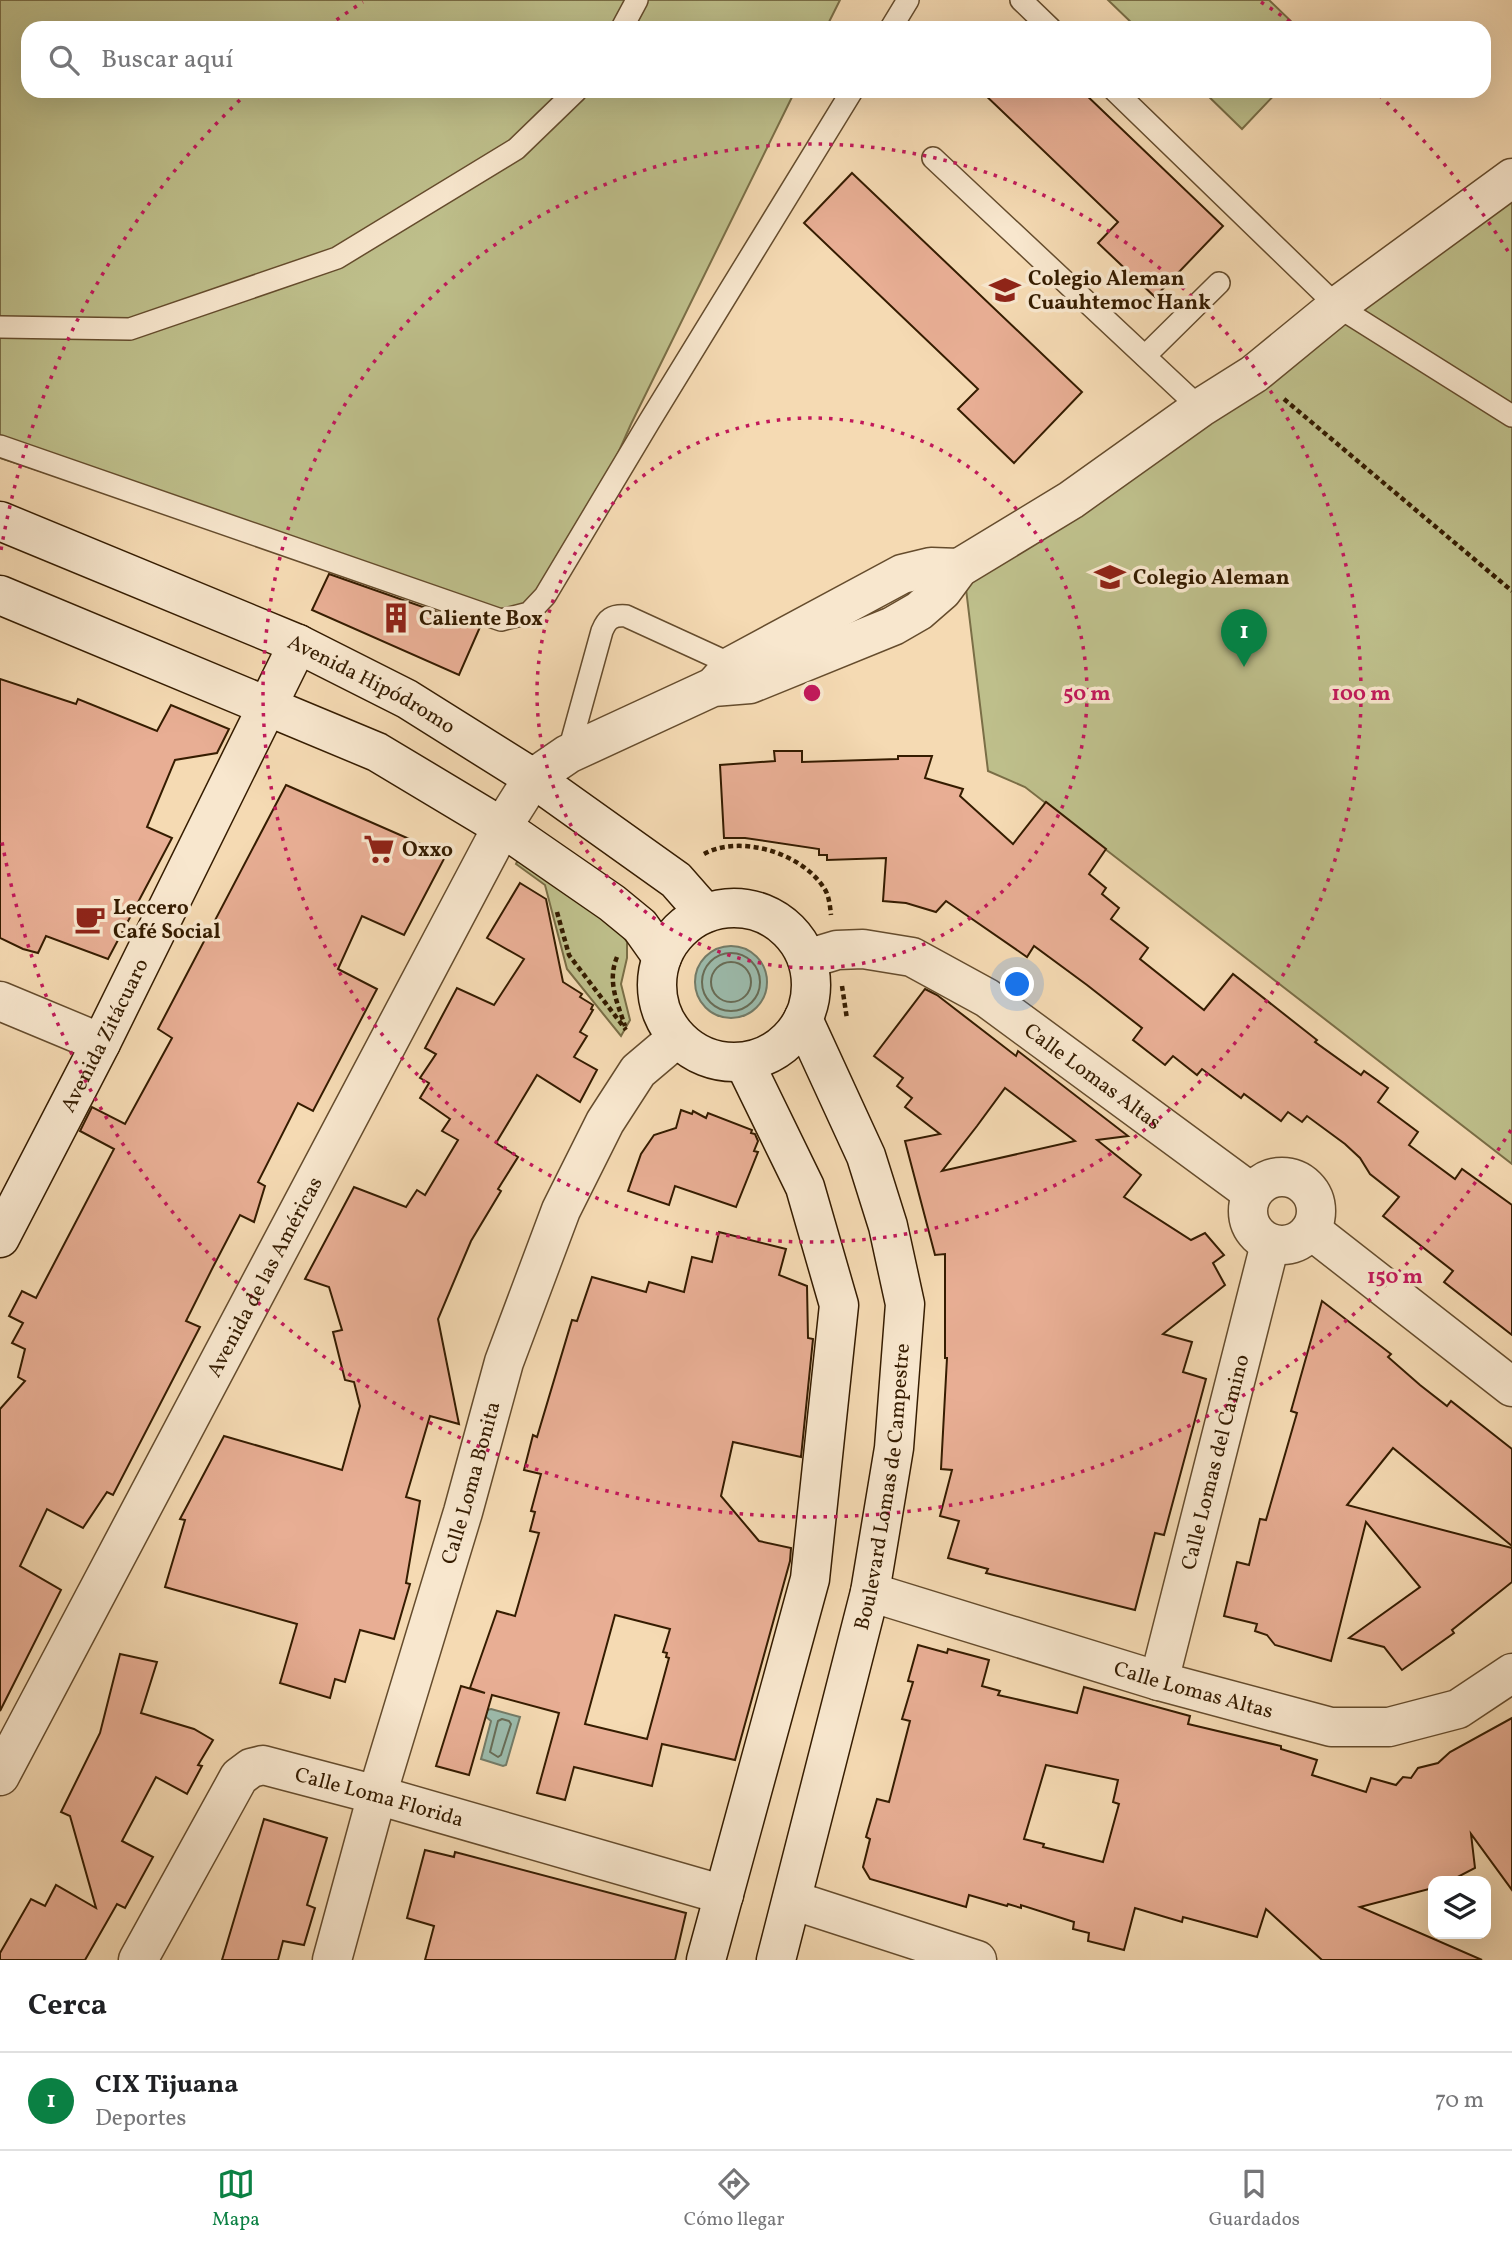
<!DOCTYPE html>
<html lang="es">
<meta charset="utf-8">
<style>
:root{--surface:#fff;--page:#f6f6f6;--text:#202124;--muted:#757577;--line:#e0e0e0;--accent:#0b8043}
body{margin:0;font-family:Vollkorn,serif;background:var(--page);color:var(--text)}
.controls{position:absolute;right:21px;bottom:21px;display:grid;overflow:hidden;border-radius:14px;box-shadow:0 7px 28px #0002}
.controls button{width:63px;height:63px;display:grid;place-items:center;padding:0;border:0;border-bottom:2px solid var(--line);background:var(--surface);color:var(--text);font:35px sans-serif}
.you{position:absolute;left:1018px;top:985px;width:24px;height:24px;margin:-18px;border:5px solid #fff;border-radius:50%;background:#1a73e8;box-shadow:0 0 0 10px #1a73e833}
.badge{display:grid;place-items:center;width:46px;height:46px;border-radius:50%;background:var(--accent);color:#fff;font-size:23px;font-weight:700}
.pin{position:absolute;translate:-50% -58px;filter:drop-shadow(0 2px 4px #0008)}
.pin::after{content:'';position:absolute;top:37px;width:24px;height:21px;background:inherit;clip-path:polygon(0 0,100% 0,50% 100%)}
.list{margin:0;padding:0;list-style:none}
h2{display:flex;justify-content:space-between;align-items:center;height:91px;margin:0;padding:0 28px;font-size:30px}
h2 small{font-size:23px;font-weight:400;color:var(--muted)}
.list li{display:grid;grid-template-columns:46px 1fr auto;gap:21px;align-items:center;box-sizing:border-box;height:98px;padding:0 28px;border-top:2px solid var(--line)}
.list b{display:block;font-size:26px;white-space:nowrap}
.list p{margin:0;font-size:23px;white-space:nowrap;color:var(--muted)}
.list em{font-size:23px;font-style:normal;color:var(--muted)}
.icon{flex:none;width:38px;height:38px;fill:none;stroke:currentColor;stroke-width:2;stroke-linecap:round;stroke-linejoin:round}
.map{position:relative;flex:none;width:1512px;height:1960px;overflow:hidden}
.search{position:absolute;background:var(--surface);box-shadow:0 7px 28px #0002;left:21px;right:21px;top:21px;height:77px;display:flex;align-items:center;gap:18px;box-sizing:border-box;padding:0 24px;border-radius:21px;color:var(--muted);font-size:26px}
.sheet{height:189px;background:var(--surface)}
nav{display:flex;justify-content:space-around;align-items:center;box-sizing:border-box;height:98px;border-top:2px solid var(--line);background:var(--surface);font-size:19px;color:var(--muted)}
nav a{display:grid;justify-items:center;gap:4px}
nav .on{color:var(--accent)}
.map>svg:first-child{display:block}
.green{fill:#bebf8b;stroke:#7a6e46;stroke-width:2}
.water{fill:#9cbbac;stroke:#737b67;stroke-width:2}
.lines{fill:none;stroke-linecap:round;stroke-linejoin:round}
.shore{stroke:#686c56;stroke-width:2}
.building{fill:#e8ae94;stroke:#351c00;stroke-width:2;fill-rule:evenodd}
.lane-casing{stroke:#654c2d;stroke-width:24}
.street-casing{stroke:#654c2d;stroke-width:41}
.secondary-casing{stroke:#351c00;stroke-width:41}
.path{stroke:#351c00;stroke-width:4.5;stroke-dasharray:5 3.5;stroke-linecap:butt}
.lane{stroke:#f8e7ce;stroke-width:21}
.street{stroke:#f8e7ce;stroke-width:38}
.secondary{stroke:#f8e7ce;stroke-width:38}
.ring{fill:none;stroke:#c2185b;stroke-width:3.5;stroke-dasharray:3.5 7}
.labels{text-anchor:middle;stroke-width:7;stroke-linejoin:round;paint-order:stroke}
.poi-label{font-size:21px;font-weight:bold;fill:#351c00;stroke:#f8e7ce;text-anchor:start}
.street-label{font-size:21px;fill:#351c00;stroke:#f8e7ce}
.centre{fill:#c2185b;stroke:#f8e7ce;stroke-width:3.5}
.ring-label{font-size:21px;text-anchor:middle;font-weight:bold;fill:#c2185b;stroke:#f8e7ce;stroke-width:7;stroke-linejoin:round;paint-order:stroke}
</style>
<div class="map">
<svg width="1512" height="1960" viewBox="0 0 1512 1960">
<rect width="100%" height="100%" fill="#f5dab3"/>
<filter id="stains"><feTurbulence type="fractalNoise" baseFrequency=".00286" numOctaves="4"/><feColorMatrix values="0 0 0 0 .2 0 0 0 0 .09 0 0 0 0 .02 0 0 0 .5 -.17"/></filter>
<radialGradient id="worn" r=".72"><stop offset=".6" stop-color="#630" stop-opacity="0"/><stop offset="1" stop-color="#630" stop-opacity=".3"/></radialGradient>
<g class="green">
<polygon points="0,0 840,0 826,28 28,28 28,91 795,91 631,424 579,541 536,621 481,625 333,567 0,458"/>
<polygon points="1108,0 1269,0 1298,28 1137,28"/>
<polygon points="1203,91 1278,91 1242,129"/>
<polygon points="1512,184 1512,1164 1025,787 988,771 963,564"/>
<polygon points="522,851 613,922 627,942 627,958 621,984 630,1020 621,1036 567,969 545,885 516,864"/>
</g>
<g class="water">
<circle cx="731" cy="982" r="36"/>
<polygon points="491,1709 520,1717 506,1765 503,1766 481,1759 491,1721 485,1716 487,1710"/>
</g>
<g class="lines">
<g class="shore">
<circle cx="731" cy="982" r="29"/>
<circle cx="731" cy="982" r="20"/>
<polygon points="502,1719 509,1721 511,1724 501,1755 498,1757 490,1752 498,1721"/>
</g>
</g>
<g class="building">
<polygon points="981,91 1082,91 1223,226 1155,297 1098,243 1118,222"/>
<polygon points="852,173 1082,392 1014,463 958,409 978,389 804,223"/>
<polygon points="329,574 480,627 459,675 312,610"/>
<polygon points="0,679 76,704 78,699 157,731 171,705 229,729 217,753 175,760 147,827 172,838 108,959 46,936 38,953 23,949 0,938"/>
<polygon points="774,751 802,751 802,762 898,759 898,756 932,756 925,778 963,789 960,796 1013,844 1046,802 1106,849 1089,874 1106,888 1102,894 1119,908 1111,919 1148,948 1140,959 1204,1010 1233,974 1317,1040 1315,1042 1361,1075 1364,1071 1388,1088 1378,1102 1418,1132 1409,1145 1455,1179 1462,1169 1512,1205 1512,1335 1444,1282 1453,1271 1383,1216 1399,1197 1370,1174 1360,1158 1345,1144 1307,1116 1302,1122 1288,1112 1281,1121 1244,1094 1241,1098 1202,1069 1197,1075 1173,1056 1165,1065 1133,1040 1142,1028 1087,985 1034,946 1027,957 946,901 936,912 906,903 883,901 886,858 827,860 827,855 819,855 819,849 745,838 724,838 720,765 775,761"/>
<polygon points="286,785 446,855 404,935 362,916 338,969 377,989 313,1111 298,1103 258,1182 265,1186 254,1222 240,1215 213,1267 186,1321 200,1327 113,1495 107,1492 83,1528 47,1509 20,1566 61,1590 0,1711 0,1409 25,1381 18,1377 25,1349 12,1343 23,1323 9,1316 22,1291 36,1298 114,1149 80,1131 92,1107 125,1124 172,1038 158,1029"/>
<polygon points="520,883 546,899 563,982 582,994 580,997 593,1005 591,1009 593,1010 580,1032 587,1036 574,1057 597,1070 580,1102 537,1075 496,1143 518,1157 498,1189 501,1191 471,1241 438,1319 459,1424 430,1416 406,1497 420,1501 406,1583 410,1584 394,1639 360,1630 345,1682 335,1679 330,1698 280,1683 297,1624 165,1587 185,1520 180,1519 224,1436 342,1470 360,1406 354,1382 345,1380 333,1332 342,1330 329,1287 305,1279 354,1187 406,1207 417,1190 425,1195 458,1140 442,1131 450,1119 420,1098 429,1083 420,1078 436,1054 425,1048 457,988 494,1005 524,959 487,938"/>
<path d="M925,989L937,995L1016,1056L1018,1051L1128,1136L1097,1140L1141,1175L1124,1197L1191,1240L1205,1233L1224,1255L1213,1263L1225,1285L1163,1334L1192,1342L1183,1372L1206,1379L1164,1535L1155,1533L1135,1610L986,1573L988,1569L948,1558L959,1521L940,1516L952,1470L941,1469L947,1358H945V1254L935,1255L905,1141L940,1134L905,1107L912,1098L897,1086L903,1078L874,1056ZM1005,1088L1075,1141L942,1171L977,1126Z"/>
<polygon points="681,1110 692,1114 693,1111 706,1118 708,1113 752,1130 751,1133 755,1134 758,1141 754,1151 758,1152 736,1207 675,1186 669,1205 628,1191 641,1154 654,1135 676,1128"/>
<path d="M719,1232L786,1249L779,1275L807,1286L808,1338L813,1339L801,1457L733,1442L721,1496L759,1541L791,1548L790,1561L735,1760L662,1744L652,1786L574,1767L565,1800L537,1793L559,1713L492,1695L469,1775L436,1766L461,1686L485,1693L470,1688L497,1611L515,1616L539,1533L530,1531L535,1512L531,1511L541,1474L524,1470L533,1435L537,1437L572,1320L577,1321L592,1277L646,1292L649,1282L684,1292L692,1257L712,1262ZM615,1615L670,1629L663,1652L667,1653L666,1657L669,1658L647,1739L585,1724Z"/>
<polygon points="1322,1301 1391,1354 1388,1357 1420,1385 1447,1406 1451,1401 1512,1449 1512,1546 1393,1448 1347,1505 1512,1548 1512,1582 1452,1630 1454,1633 1402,1670 1384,1647 1349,1638 1420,1587 1366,1522 1331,1661 1275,1645 1267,1635 1255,1631 1257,1624 1224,1616 1237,1562 1249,1565 1260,1519 1266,1520 1297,1413 1291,1411"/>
<path d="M918,1645L947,1653L948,1649L989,1660L982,1686L1000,1691L998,1695L1077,1713L1084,1687L1190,1716L1188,1724L1281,1746V1749L1317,1760L1312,1775L1366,1792L1371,1778L1396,1785L1403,1777L1411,1778L1418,1768L1438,1763L1450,1752L1512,1718V1890L1471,1834L1475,1868L1450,1881H1433V1888L1360,1907L1482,1960H1322L1266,1909L1257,1937L1183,1917L1182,1922L1135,1908L1124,1950L1088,1941L1089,1933L1073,1929L1074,1922L1021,1905V1908L1008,1904L1007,1906L969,1895L966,1907L870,1879L863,1867L870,1839L866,1837L877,1799L889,1802L910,1721L902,1719L913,1682L908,1681ZM1046,1765L1118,1780L1113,1802L1119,1804L1103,1862L1043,1847L1044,1844L1024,1839Z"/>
<polygon points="120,1654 157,1662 141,1713 194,1729 213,1740 198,1765 202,1766 187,1794 156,1777 122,1841 153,1857 125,1908 117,1904 85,1960 0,1960 0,1953 31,1899 45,1906 56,1885 96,1908 70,1816 61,1812 100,1733"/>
<polygon points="264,1819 327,1838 307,1905 315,1908 304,1945 283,1941 278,1960 222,1960"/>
<polygon points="425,1850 454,1857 455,1852 686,1913 675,1960 425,1960 434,1926 407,1918"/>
</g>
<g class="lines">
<g class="lane-casing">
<g id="lane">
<polyline points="1021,0 1050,28"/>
<polyline points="622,28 637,0"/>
<polyline points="891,28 908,0"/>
<polyline points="1115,91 1337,306 1512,416"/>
<polyline points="933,158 1200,408"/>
<polyline points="0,327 130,329 337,258 516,149 576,91"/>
<polyline points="1145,356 1219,283"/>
<polyline points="0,446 501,620 529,613 545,596 649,422 852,91"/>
<path d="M568,754L602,631C607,619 612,615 626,616L733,665"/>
</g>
</g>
<g class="street-casing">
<g id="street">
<polyline points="717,683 733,665 902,574 931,567 959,568"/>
<path id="s1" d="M807,959L837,950L863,949L912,957L987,998L1252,1193"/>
<polyline points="0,1001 101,1043"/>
<circle cx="1282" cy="1211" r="34"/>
<polyline points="1311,1230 1512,1387"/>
<path id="s2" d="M870,1592L1159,1681L1331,1727H1389L1458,1709L1512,1673"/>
<path id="s3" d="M1159,1681L1270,1244"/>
<path id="s4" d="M0,1776L502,827L533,778L568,754L713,687L750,684L893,626L919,611L942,591L959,568L1071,500L1200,408L1254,374L1337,306L1512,178"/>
<polyline points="792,1900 977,1960"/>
<path id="s5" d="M138,1960L239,1777L251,1768L263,1765L377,1795L724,1895"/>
<path id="s6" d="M332,1960L377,1795L463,1512L504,1362L561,1210L605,1122L638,1071L677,1038"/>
</g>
</g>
<g class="secondary-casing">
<g id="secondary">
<path id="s7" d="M0,521L298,644L407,699L533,778L676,880L705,913"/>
<polyline points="0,595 377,752 502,827 612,903 640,926 662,957"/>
<circle cx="734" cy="985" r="77"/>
<path id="s8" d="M0,1238L101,1043L298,644"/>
<polyline points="706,1960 810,1579 839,1305 805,1187 744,1062"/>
<path id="s9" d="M776,1960L870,1592L894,1448L905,1304L888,1226L866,1156L803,1019"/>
</g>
</g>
<g class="path">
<polyline points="1284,399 1512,591"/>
<path d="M704,854C740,834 802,853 824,888C829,895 830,906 831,915"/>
<polyline points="557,912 569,955 626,1030"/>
<path d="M617,957C607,981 617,1002 625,1026"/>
<polyline points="842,986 847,1019"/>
</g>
<use href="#lane" class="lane"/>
<use href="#street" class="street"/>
<use href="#secondary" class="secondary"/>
</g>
<g class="ring">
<circle cx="812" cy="693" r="275"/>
<circle cx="812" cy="693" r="549"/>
<path d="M1511 1130A824 824 0 0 1 1 836M1 550A824 824 0 0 1 245 95M328 26A824 824 0 0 1 363 2M1261 2A824 824 0 0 1 1296 26M1379 95A824 824 0 0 1 1511 256"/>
</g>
<defs>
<g id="school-bare" transform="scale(2.415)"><path d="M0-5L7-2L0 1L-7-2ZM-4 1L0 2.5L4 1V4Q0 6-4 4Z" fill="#8f2418" stroke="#f8e7ce" stroke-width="2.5" paint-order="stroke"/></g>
<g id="building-bare" transform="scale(2.415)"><path d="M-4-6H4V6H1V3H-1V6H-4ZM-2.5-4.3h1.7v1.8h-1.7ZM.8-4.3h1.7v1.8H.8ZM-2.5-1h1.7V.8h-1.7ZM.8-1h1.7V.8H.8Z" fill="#8f2418" stroke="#f8e7ce" stroke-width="2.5" paint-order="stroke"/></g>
<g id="supermarket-bare" transform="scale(2.415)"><path d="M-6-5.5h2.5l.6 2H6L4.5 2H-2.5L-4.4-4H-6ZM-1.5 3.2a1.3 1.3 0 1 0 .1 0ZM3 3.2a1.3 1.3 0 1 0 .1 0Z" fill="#8f2418" stroke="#f8e7ce" stroke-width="2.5" paint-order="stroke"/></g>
<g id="cafe-bare" transform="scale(2.415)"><path d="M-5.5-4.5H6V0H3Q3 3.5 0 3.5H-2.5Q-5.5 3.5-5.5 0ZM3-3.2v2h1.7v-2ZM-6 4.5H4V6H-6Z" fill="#8f2418" stroke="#f8e7ce" stroke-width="2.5" paint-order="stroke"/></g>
</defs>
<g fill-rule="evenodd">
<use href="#school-bare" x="1005" y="290"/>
<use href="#school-bare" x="1110" y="577"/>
<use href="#building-bare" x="396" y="618"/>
<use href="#supermarket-bare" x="379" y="849"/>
<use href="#cafe-bare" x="90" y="919"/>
</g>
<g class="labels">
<g class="poi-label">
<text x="1028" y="285">Colegio Aleman<tspan x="1028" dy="24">Cuauhtemoc Hank</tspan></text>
<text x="1133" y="584">Colegio Aleman</text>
<text x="419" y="625">Caliente Box</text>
<text x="402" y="856">Oxxo</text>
<text x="113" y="914">Leccero<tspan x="113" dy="24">Café Social</tspan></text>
</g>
<g class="street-label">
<text dy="7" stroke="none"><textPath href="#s7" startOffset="406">Avenida Hipódromo</textPath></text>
<text dy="7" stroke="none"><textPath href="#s8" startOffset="228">Avenida Zitácuaro</textPath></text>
<text dy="7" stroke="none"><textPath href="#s1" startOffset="324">Calle Lomas Altas</textPath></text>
<text dy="7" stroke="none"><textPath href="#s4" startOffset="565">Avenida de las Américas</textPath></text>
<text dy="7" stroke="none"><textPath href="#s3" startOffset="226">Calle Lomas del Camino</textPath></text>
<text dy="7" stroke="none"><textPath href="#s6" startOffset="497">Calle Loma Bonita</textPath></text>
<text dy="7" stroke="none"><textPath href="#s9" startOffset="486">Boulevard Lomas de Campestre</textPath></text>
<text dy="7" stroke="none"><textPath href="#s2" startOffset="338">Calle Lomas Altas</textPath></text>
<text dy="7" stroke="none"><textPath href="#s5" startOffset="357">Calle Loma Florida</textPath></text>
</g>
</g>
<circle cx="812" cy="693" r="10" class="centre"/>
<g class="ring-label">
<text x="1087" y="700">50 m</text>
<text x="1361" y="700">100 m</text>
<text x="1395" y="1283">150 m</text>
</g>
<rect width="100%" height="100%" filter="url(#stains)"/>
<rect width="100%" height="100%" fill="url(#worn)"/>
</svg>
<div class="controls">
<button><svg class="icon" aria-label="layers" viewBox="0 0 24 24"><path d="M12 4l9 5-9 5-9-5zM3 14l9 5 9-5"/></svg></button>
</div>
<div class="you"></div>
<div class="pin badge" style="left:1244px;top:667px">1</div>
<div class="search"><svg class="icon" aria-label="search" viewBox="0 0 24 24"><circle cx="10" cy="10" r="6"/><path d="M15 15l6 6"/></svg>Buscar aquí</div>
</div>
<section class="sheet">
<h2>Cerca<small></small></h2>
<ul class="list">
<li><span class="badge">1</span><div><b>CIX Tijuana</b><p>Deportes</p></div><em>70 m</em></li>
</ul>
</section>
<nav>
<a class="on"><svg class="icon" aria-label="map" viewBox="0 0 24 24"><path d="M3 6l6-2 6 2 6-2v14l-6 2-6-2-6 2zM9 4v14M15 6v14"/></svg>Mapa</a>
<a><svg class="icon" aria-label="directions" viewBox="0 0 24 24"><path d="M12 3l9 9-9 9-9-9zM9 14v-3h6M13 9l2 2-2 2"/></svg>Cómo llegar</a>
<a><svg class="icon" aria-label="saved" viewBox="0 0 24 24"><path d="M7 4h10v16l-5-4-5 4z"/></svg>Guardados</a>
</nav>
